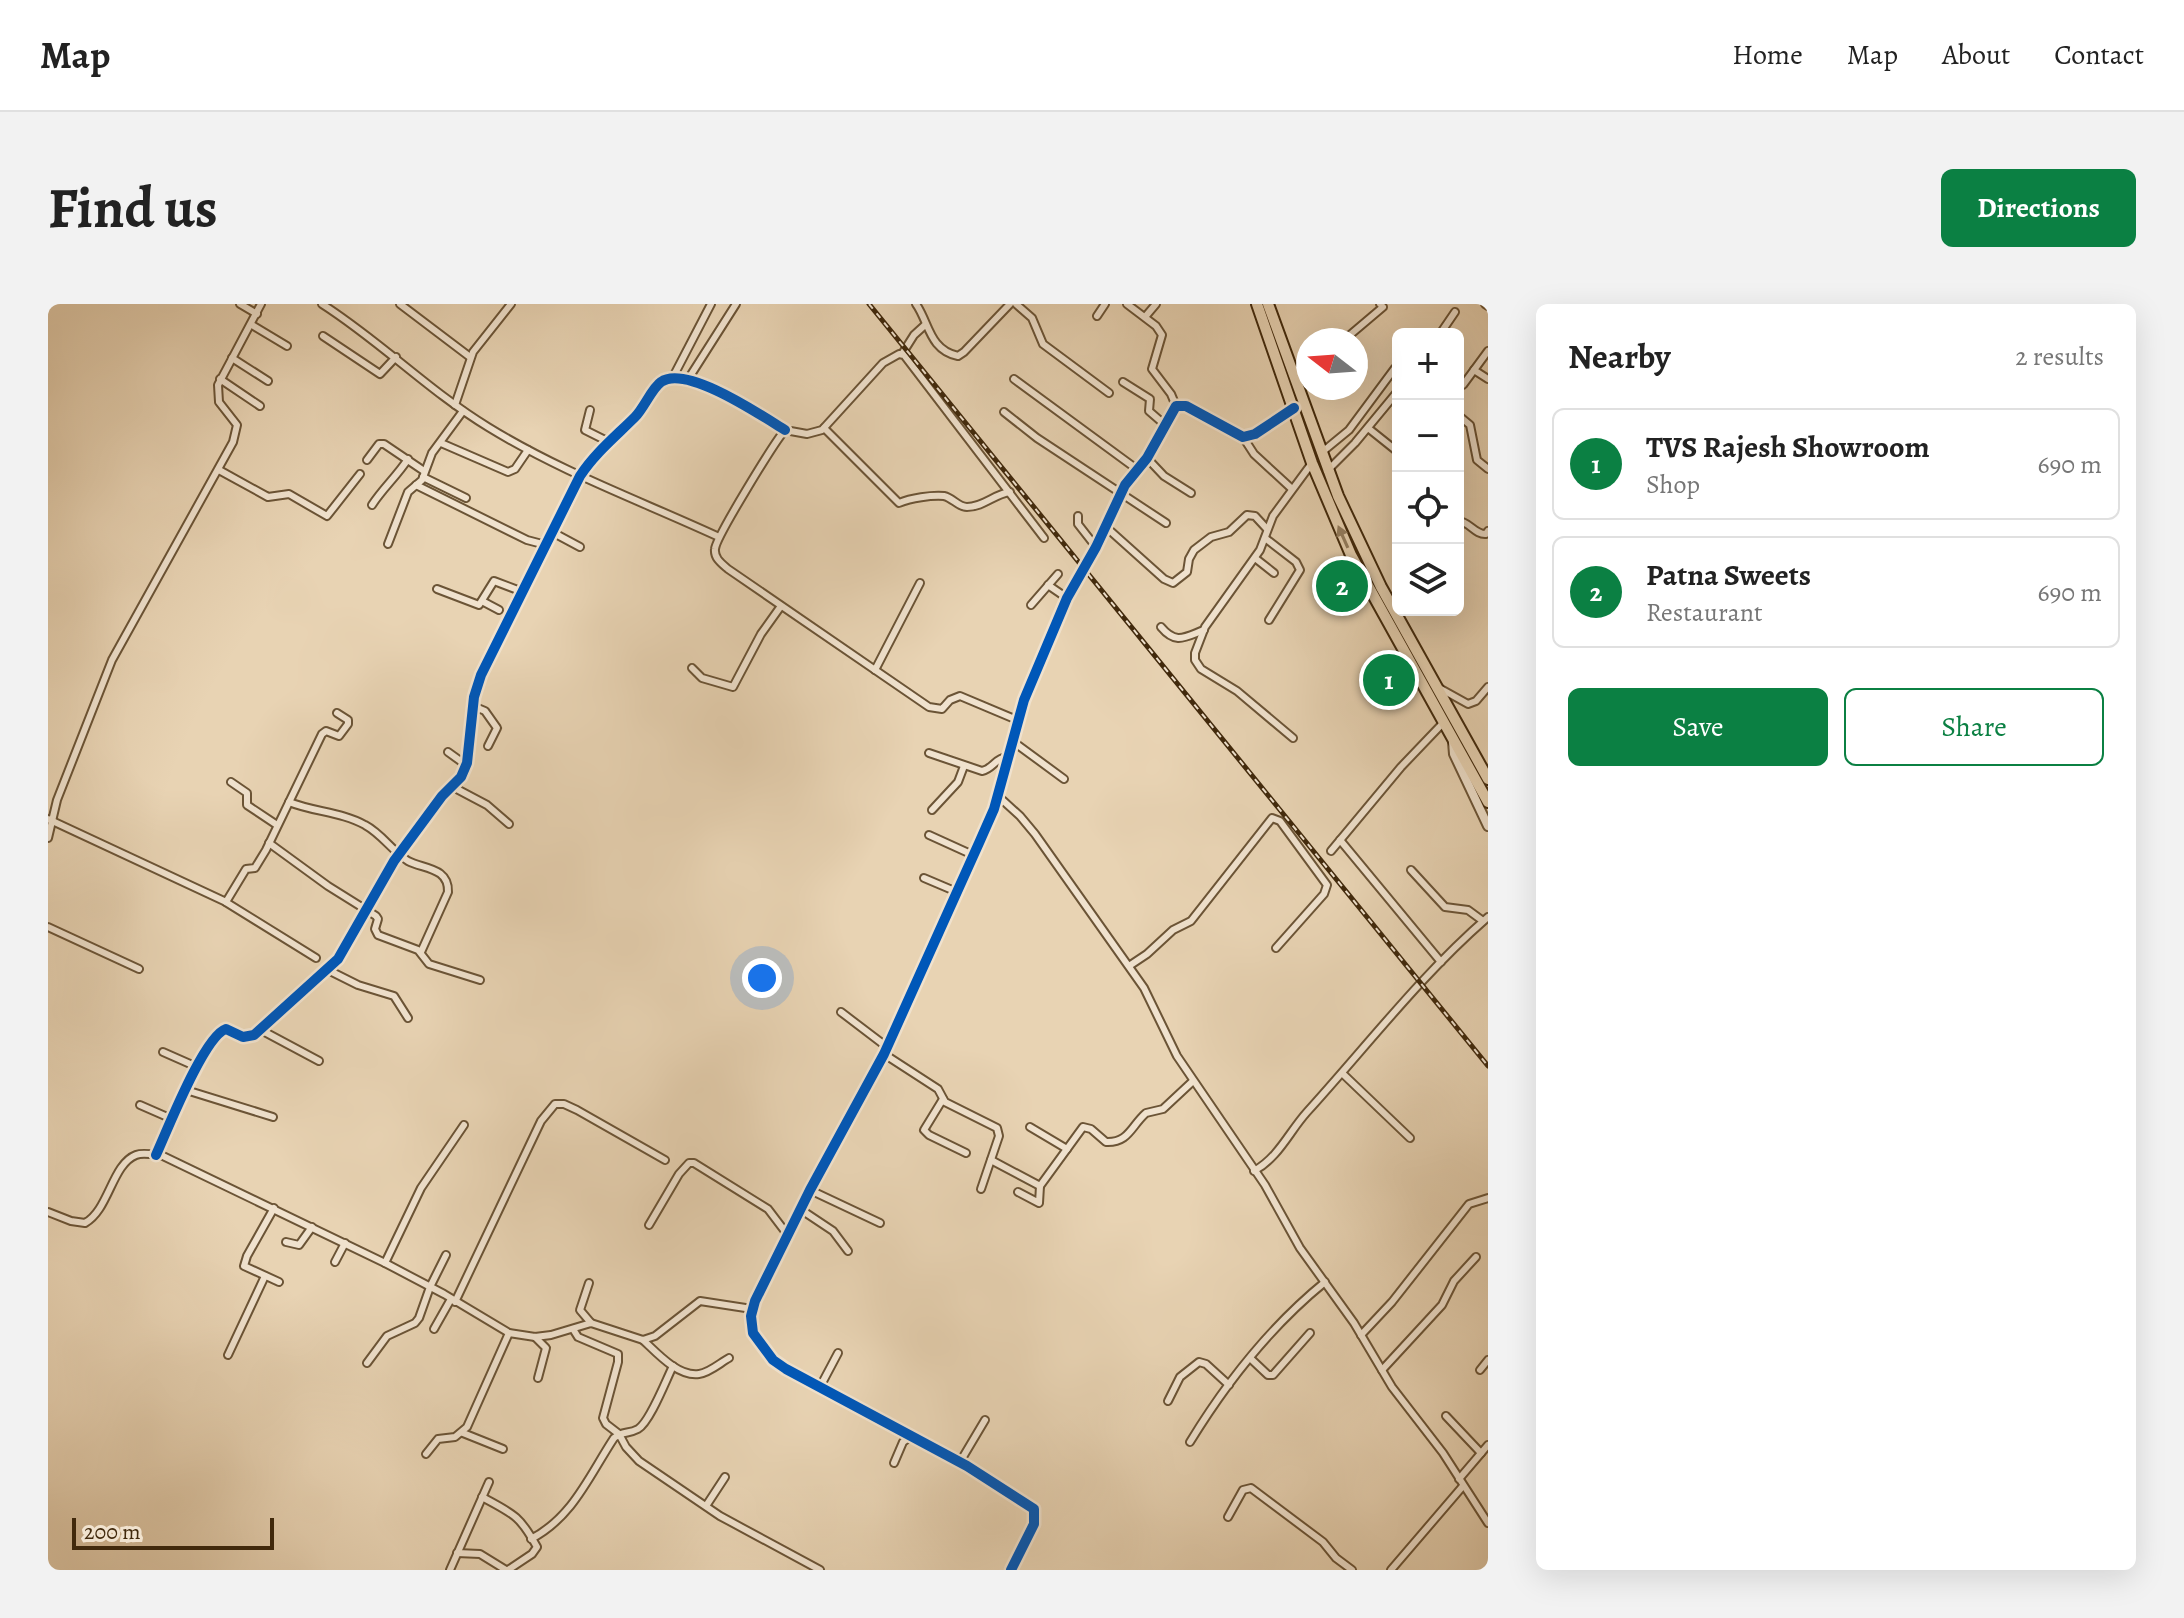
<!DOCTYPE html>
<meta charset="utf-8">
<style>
:root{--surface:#fff;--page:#f2f2f2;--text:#222;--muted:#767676;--line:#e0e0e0;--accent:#0b8043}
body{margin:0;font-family:Alegreya,serif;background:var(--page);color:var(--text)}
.controls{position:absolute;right:24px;top:24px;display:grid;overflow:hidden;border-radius:12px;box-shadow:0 8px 32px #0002}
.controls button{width:72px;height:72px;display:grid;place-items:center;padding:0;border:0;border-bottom:2px solid var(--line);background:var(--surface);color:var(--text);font:40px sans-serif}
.compass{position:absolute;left:1248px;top:24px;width:72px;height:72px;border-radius:50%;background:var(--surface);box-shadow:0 8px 32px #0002;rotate:287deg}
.scale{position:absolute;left:24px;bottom:20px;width:202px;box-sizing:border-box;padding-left:8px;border:4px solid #41290c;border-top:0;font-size:22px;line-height:28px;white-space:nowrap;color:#41290c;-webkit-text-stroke:6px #f0e2ce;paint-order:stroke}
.you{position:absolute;left:714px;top:674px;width:28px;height:28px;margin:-20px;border:6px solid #fff;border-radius:50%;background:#1a73e8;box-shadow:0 0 0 12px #1a73e833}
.badge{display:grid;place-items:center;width:52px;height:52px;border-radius:50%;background:var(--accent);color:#fff;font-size:26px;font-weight:700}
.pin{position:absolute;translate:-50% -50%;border:4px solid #fff;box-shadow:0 2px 8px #0006}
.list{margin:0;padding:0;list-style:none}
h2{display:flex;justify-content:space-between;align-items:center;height:104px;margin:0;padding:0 32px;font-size:34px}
h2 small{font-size:26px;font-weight:400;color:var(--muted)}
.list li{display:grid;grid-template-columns:52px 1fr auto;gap:24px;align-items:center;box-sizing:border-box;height:112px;margin:0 16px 16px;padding:0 16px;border:2px solid var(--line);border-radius:12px}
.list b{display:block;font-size:30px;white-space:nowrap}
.list p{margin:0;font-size:26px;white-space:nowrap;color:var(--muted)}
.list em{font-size:26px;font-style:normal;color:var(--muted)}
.actions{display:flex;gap:16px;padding:24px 32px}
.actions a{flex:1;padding:18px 0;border:2px solid var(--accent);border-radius:12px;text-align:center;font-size:28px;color:var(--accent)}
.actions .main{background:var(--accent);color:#fff}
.icon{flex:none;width:44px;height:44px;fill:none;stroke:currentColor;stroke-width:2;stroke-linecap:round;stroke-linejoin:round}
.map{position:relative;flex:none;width:1440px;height:1266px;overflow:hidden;border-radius:12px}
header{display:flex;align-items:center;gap:48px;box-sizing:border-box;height:112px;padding:0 40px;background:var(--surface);border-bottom:2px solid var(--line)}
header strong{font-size:38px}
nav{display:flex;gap:44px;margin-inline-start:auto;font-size:28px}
.intro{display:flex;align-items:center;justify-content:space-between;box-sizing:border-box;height:192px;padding:0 48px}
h1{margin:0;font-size:56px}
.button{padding:20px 36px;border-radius:12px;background:var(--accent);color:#fff;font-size:28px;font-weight:700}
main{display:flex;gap:48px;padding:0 48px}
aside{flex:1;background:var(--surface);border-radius:12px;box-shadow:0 8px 32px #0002}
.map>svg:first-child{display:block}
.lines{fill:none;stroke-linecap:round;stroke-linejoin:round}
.minor-casing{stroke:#6b5436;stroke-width:10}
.tertiary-casing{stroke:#6b5436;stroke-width:12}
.trunk-casing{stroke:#41290c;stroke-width:14}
.minor{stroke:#f0e2ce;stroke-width:6}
.tertiary{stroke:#f0e2ce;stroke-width:8}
.trunk{stroke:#e8d3b3;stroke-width:10}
.rail-casing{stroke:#41290c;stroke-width:5}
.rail{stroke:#f0e2ce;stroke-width:2;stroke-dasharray:6;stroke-linecap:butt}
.cycleway-casing{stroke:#f0e2ce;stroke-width:15}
.cycleway{stroke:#0057b8;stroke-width:10}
.oneway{fill:#947e60}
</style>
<header>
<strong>Map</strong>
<nav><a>Home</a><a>Map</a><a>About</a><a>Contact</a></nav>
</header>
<div class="intro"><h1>Find us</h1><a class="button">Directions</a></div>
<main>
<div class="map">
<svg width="1440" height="1266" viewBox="0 0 1440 1266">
<rect width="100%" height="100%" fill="#e8d3b3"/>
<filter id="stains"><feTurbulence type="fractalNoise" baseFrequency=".0025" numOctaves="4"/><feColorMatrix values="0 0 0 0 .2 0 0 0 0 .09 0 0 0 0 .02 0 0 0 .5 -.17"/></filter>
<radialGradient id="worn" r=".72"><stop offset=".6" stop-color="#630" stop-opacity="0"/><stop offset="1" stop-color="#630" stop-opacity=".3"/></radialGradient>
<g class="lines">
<g class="minor-casing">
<g id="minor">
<polyline points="192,0 209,10"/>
<path d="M274,0C332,37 381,87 440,123C513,168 593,197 671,233"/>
<polyline points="352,0 422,53"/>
<path d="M868,0C881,18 881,46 910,52L916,48L962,0"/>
<polyline points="968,0 984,14 995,40 1061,89"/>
<polyline points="1079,0 1108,22 1114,31 1104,65 1123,90 1128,102"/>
<polyline points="1437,0 1440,2"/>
<polyline points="1049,12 1057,0"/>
<polyline points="1097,13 1108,0"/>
<polyline points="204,21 239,42"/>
<polyline points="1392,30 1407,8"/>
<polyline points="275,32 332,70 348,53"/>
<polyline points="1296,36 1335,3 1332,0"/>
<polyline points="854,50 866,31 877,21"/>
<polyline points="184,54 220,77"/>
<polyline points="1426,66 1440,75"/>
<polyline points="1246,68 1260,60"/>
<polyline points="172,75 212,102"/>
<polyline points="624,75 663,0"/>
<polyline points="966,75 1090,166"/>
<polyline points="639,77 688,0"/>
<polyline points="1410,77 1415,81 1440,47"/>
<polyline points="1075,78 1102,95 1101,107 1116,120"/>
<polyline points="407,101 425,48 463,0"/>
<polyline points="542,106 537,126 561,138"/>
<polyline points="956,108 989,134 1118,219"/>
<polyline points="1410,111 1422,121 1429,156 1440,165"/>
<path d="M776,124L851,199C863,194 883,191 896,192C905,194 910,203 919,203C936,203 946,190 962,188"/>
<polyline points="1320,124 1350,148"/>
<polyline points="1195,133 1206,150 1244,185"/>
<polyline points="393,139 460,168 467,165 480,146"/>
<polyline points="1273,149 1301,126 1347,64"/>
<polyline points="1099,154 1116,172 1143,189"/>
<polyline points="319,156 331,140 336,140 376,167"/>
<polyline points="171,166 220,193 241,190 279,212 312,170"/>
<polyline points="1279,167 1307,139 1350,87"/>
<polyline points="375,173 418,194"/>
<polyline points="368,181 479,236 498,241"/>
<path d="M324,201C335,184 349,172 360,155"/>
<polyline points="1030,212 1030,220 1048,243"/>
<path d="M1410,217C1421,217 1427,231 1438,230L1440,227"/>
<polyline points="1058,223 1116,275 1125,279 1139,268 1141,255 1146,246 1163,233 1181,228 1199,211 1207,212 1219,225"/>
<polyline points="504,228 532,243"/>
<polyline points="1217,234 1248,258 1252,266 1221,316"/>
<polyline points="340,240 360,188 374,176 384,149 415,107"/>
<polyline points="1207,254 1226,269"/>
<polyline points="1000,281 1019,294"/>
<polyline points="389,285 431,301 446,277 475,288"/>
<polyline points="434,297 451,306"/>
<polyline points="983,301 1010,270"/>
<path d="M1113,323C1128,341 1137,333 1156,326"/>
<polyline points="644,364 654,374 685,383 713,330 733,302"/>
<polyline points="827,366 872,279"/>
<polyline points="1393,385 1420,400 1428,397 1440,383"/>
<polyline points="425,402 437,407 449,424 440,442"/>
<path d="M969,416L912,392L902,396L894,405L881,403L680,265C673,259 666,254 667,245C668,233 726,139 737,126L759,130L774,126L835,59L851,50L856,51L996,234"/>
<polyline points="1245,434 1189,387 1153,365 1147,356 1147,349 1157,323 1212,246 1225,212 1264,159"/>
<polyline points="963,436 1016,475"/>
<polyline points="400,448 418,461"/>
<path d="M881,449L934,467C945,465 947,454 959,453"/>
<polyline points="183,478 199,489 199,501 229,521"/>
<polyline points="405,483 439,501 461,520"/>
<polyline points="950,492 972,512 987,530 1096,684 1129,752 1217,881 1252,944 1306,1019 1344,1083 1395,1149 1440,1219"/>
<path d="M241,498C266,508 294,508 317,521C334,530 344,547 360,557C375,565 401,563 400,588L373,648"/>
<polyline points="884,506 910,478 916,462"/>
<polyline points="0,515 176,597 268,654"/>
<polyline points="881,531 925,551"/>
<polyline points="0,534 9,496 64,356 185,138 189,121 171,98 170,81 213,0"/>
<polyline points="1292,536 1393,658"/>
<polyline points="221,539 280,582 328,612 330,615 327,625 330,631 370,646 381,660 432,676"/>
<polyline points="1283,547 1353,463 1396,418"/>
<polyline points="1363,566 1397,603 1420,606 1435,617"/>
<polyline points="876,574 909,588"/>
<polyline points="178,598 198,565 207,564 218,546 274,430 278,427 291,432 300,420 300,416 289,409"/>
<polyline points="0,623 91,665"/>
<polyline points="1081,662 1099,650 1125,626 1143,617 1224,514 1232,517 1279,581 1276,590 1228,644"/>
<polyline points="280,666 310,681 346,692 360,714"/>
<polyline points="793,708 839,743"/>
<polyline points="213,726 271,757"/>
<polyline points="115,748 149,763"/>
<polyline points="836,750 890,785 897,798 949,824 951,832 933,885"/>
<polyline points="1294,769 1362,834"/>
<polyline points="138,786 225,813"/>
<polyline points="895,795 876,826 881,831 918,849"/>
<polyline points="92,801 124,815"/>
<polyline points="982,823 1019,845"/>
<path d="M108,851C119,827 156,732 178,725L195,733L206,731L290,655L346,557L394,492L413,473L419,459L426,393L433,371L532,172C547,149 568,132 587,113C596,104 604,84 613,78C638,60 714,112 737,126"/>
<path d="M943,856L992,882L1035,823L1043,825L1058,838C1081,839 1083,822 1098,809L1115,805L1145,777"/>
<path d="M1206,867C1231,853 1241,828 1259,808C1319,742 1373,671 1440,613"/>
<polyline points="762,886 832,919"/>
<polyline points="970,888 991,899 992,882"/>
<polyline points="226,904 199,952 196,962 231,978"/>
<polyline points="752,905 785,927 800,947"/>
<path d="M0,908L23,917L37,919C61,906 64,860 88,851C96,848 107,851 115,852L337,959L396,990L461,1029L487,1033L503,1031L543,1019L595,1036L607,1032L652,997L704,1005"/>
<polyline points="601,921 631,870 641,859 646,859 720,905 739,930"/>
<polyline points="238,938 251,941 264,923"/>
<polyline points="287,958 297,939"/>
<polyline points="337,959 373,884 416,821"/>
<polyline points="541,979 532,1006 543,1019"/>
<polyline points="407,998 493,817 507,800 516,800 529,806 617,856"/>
<polyline points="386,1025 403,995"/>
<polyline points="525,1025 530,1033 570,1050 570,1058 555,1114 558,1120 571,1130 578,1143 591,1157 672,1212 772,1266"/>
<polyline points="1313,1031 1344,998 1421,900 1440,894"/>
<polyline points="487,1033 498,1044 490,1074"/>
<path d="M595,1036C609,1049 630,1073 651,1070C661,1069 672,1059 681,1054"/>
<polyline points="180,1051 217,972"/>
<polyline points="1202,1054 1220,1071 1225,1071 1262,1029"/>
<polyline points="319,1059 339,1032 367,1019 371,1014 382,983 398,951"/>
<polyline points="1334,1066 1394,1001 1406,977 1428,953"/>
<polyline points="1432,1066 1440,1056"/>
<polyline points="772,1083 790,1049"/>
<polyline points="1120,1097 1132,1073 1151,1058 1158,1060 1181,1081"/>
<polyline points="1398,1112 1433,1149"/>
<polyline points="415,1129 455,1145"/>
<path d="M1142,1138C1178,1079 1223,1022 1277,978"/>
<polyline points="378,1150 390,1135 407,1133 419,1123 461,1029"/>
<polyline points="912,1158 937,1116"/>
<polyline points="846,1159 855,1138 863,1132"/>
<polyline points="1411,1175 1440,1141"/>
<path d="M434,1193C466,1210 472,1212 489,1243L484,1250L460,1266"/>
<polyline points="658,1202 677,1173"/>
<polyline points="1180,1213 1195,1186 1203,1184 1275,1238 1288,1254 1304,1266"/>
<path d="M483,1235C525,1213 541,1172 566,1134C574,1127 581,1130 590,1125C602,1118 618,1076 625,1062"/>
<polyline points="409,1249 432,1250 458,1266"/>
<polyline points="402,1266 441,1178"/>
<polyline points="963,1266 986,1220 986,1205 919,1162 738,1065 725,1056 705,1029 703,1012 707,997 762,886 836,750 931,539 946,505 976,396 1019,294 1048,243 1077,181 1099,154 1128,102 1138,102 1195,133 1207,130 1246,104"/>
<polyline points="1343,1266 1415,1182"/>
</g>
</g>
<g class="tertiary-casing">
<polyline id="tertiary" points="1405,438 1406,450 1440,522"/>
</g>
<g class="trunk-casing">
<g id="trunk">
<polyline points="1209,0 1264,159 1303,251 1440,498"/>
<polyline points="1220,0 1290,192 1333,283 1440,475"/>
</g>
</g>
<use href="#minor" class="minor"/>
<use href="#tertiary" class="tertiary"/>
<use href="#trunk" class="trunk"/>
<g class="rail-casing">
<polyline id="rail" points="821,0 1440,762"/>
</g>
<use href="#rail" class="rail"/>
<g class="cycleway-casing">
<g id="cycleway">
<path d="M108,851C119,827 156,732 178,725L195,733L206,731L290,655L346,557L394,492L413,473L419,459L426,393L433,371L532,172C547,149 568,132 587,113C596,104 604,84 613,78C638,60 714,112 737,126"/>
<polyline points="963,1266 986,1220 986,1205 919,1162 738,1065 725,1056 705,1029 703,1012 707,997 762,886 836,750 931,539 946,505 976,396 1019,294 1048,243 1077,181 1099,154 1128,102 1138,102 1195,133 1207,130 1246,104"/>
</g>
</g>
<use href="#cycleway" class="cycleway"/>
</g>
<defs><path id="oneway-solid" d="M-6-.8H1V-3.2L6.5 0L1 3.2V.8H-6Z" transform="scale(2)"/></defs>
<use class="oneway" href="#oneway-solid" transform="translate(1295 233) rotate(-114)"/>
<rect width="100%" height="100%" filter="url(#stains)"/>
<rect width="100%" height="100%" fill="url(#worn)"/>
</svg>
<div class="controls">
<button>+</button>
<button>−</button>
<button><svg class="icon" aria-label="locate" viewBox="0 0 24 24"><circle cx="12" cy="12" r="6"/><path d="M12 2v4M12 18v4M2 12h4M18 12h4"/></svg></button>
<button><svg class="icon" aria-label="layers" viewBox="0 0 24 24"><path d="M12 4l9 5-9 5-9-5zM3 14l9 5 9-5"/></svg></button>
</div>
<svg class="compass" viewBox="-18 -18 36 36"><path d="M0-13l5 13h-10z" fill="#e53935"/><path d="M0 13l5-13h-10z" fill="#767676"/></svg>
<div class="scale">200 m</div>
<div class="you"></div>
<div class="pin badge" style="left:1341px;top:376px">1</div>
<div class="pin badge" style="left:1294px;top:282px">2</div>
</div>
<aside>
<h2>Nearby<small>2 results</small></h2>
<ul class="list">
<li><span class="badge">1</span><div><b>TVS Rajesh Showroom</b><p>Shop</p></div><em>690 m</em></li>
<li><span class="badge">2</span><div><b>Patna Sweets</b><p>Restaurant</p></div><em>690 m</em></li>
</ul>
<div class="actions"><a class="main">Save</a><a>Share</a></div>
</aside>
</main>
